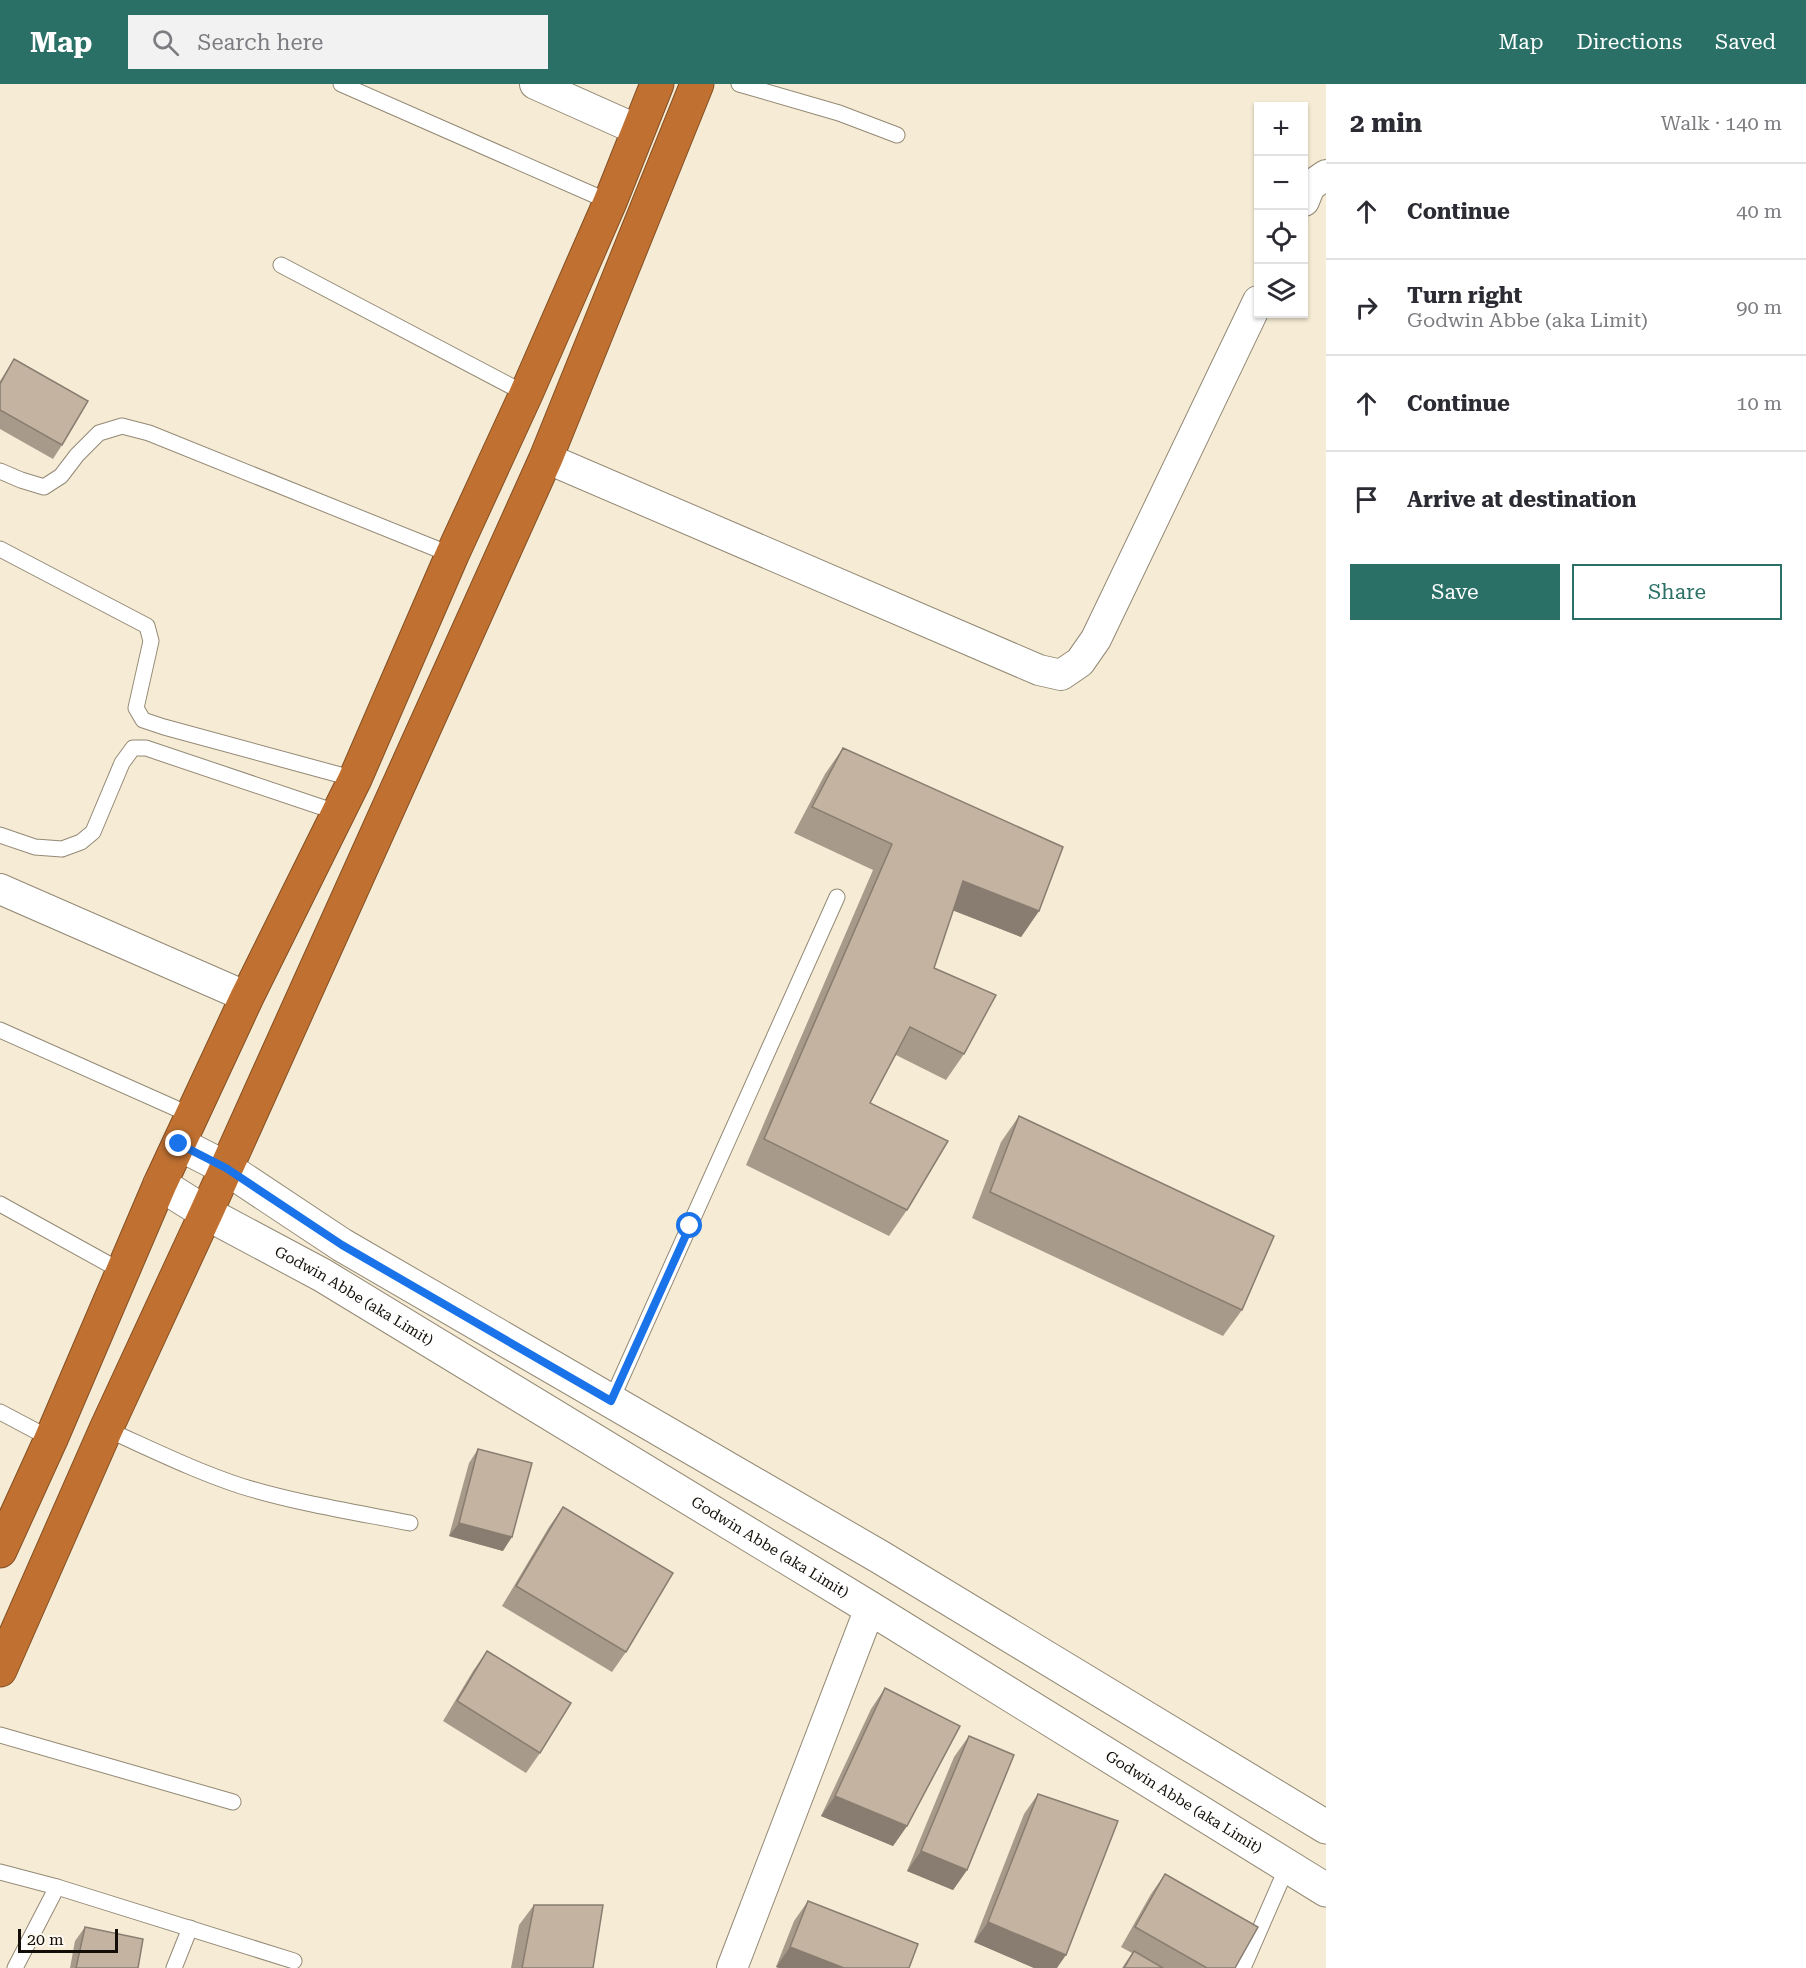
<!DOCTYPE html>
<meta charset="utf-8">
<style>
:root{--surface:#fff;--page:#f2f2f3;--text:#2b2b33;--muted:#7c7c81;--line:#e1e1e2;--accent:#2a7066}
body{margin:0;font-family:"Roboto Serif",serif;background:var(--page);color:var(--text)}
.controls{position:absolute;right:18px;top:18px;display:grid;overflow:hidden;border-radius:0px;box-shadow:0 2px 4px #0004}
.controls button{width:54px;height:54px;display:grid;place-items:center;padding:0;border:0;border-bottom:2px solid var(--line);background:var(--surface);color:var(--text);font:30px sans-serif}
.scale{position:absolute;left:18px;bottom:15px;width:100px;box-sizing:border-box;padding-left:6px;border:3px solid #130f08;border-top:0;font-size:16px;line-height:21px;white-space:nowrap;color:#130f08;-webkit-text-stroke:4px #fef9f0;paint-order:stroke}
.stop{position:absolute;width:18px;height:18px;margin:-14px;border:4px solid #1a73e8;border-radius:50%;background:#fff}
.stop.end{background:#1a73e8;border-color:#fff;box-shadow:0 2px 6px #0008}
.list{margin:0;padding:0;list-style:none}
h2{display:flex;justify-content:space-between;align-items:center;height:78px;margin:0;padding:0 24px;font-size:26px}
h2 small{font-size:20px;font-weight:400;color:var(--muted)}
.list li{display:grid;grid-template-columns:39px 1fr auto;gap:18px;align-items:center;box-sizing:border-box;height:96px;padding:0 24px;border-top:2px solid var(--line)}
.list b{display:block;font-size:22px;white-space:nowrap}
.list p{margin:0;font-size:20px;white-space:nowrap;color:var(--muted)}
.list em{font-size:20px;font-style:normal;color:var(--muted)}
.actions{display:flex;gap:12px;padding:18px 24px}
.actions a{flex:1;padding:14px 0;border:2px solid var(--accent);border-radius:0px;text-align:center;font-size:21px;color:var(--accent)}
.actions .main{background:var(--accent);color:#fff}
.icon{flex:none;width:33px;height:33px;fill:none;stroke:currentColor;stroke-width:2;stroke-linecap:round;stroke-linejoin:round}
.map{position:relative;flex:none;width:1326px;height:1884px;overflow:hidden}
header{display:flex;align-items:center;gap:36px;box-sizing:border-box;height:84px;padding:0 30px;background:var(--accent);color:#fff}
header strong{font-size:28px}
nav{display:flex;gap:33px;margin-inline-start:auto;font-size:21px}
.search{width:420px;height:54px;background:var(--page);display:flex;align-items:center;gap:15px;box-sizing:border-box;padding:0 21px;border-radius:0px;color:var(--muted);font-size:22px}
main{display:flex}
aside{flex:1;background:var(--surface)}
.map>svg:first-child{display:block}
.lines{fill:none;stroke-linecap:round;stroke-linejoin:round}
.lane-casing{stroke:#938975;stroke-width:17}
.street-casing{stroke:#938975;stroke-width:32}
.secondary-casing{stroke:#938975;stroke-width:35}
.highway-casing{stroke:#834f23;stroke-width:35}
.lane{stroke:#fff;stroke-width:15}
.street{stroke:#fff;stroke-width:30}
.secondary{stroke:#fff;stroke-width:33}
.highway{stroke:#c07132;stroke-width:33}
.wall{fill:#a89a8a}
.shaded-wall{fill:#887d70}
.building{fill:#c3b3a0;stroke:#887d70;stroke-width:1.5}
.route{stroke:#1a73e8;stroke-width:8}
.labels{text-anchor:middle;stroke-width:6;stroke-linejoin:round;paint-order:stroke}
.street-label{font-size:15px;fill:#130f08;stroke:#fef9f0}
</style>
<header>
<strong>Map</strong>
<div class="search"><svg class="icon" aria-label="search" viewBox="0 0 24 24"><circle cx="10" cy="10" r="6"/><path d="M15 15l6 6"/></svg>Search here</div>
<nav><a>Map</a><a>Directions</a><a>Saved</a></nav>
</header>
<main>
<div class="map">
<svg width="1326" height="1884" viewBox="0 0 1326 1884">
<rect width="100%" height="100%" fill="#f6ecd5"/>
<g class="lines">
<g class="lane-casing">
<g id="lane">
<polyline points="341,0 610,118"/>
<polyline points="739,0 839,29 897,51"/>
<polyline points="281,181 526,310"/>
<polyline points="0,387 21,396 44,403 61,392 77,371 99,349 122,342 149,349 452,471"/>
<polyline points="0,465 147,542 151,557 136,624 143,636 164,643 355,695"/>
<polyline points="0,751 35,763 62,765 81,758 93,748 122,679 133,664 146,664 339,729"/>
<polyline points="0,946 193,1032"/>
<polyline points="0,1120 123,1188"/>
<polyline points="611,1317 837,813"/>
<polyline points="0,1328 51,1355"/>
<path d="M106,1345C151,1365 195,1387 241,1402C296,1419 354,1428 410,1439"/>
<polyline points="0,1651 233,1718"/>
<polyline points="0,1788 57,1803 294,1877"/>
<polyline points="15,1884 57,1803"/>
<polyline points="174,1884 190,1844"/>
<polyline points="1243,1884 1287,1783"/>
</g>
</g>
<g class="street-casing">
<g id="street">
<polyline points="535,0 638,46"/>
<polyline points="1304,117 1310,102 1326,91"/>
<polyline points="546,374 1039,586 1061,591 1080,578 1096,555 1258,217"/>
<polyline points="0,805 247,913"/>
<polyline points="732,1884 870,1524"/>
</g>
</g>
<g class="secondary-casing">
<g id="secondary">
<polyline points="179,1060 226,1084 342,1161 880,1473 1326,1743"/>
<path id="s1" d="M160,1100L206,1129L322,1191L870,1524L1326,1806"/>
</g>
</g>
<g class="highway-casing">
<g id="highway">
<polyline points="0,1467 51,1355 160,1100 247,913 355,695 452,471 526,310 610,118 657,0"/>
<polyline points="0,1586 106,1345 206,1129 546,374 697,0"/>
</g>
</g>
<use href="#lane" class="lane"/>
<use href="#street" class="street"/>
<use href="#secondary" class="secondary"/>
<use href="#highway" class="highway"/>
</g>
<g class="wall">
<polygon points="14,275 62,361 53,375 0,345 0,297"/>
<polygon points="843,664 1039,827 1021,853 953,826 934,884 964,970 946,996 896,971 870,1019 907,1126 889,1152 746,1081 873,786 794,749 825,690"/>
<polygon points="1019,1032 1242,1226 1223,1252 972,1134 1001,1058"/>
<polygon points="478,1365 503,1467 449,1452 469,1379"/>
<polygon points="563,1423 626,1568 612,1588 502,1522 549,1443"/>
<polygon points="487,1567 540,1669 526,1689 443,1637 473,1587"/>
<polygon points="885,1604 907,1742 893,1762 821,1732 871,1625"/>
<polygon points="969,1652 967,1786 953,1806 907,1787 954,1673"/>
<polygon points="1038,1710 1057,1884 1034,1884 974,1858 1024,1730"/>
<polygon points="1165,1790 1235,1884 1122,1884 1132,1869 1121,1863 1151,1810"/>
<polygon points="808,1817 909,1884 779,1884 776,1883 794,1837"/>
<polygon points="534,1821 593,1884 511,1884 519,1841"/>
<polygon points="85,1843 138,1884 70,1884 75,1857"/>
</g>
<g class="shaded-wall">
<polygon points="963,797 1039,827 1021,853 944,823"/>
<polygon points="459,1439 512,1453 503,1467 449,1452"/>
<polygon points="835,1712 907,1742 893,1762 821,1732"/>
<polygon points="921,1767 967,1786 953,1806 907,1787"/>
<polygon points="988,1838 1066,1871 1057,1884 1034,1884 974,1858"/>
<polygon points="790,1863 844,1884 779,1884 776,1883"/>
</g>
<g class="building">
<polygon points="14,275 88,317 62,361 0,326 0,300"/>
<polygon points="843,664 1063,763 1039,827 963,797 934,884 996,911 964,970 910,943 870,1019 948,1057 907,1126 764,1055 892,760 812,723"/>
<polygon points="1019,1032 1274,1152 1242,1226 990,1108"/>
<polygon points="478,1365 532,1379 512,1453 459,1439"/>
<polygon points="563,1423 673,1489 626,1568 516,1502"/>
<polygon points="487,1567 571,1619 540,1669 457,1617"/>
<polygon points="885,1604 960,1642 907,1742 835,1712"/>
<polygon points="969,1652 1014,1671 967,1786 921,1767"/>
<polygon points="1038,1710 1118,1737 1066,1871 988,1838"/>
<polygon points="1165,1790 1258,1843 1235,1884 1207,1884 1135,1843"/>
<polygon points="808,1817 918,1860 909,1884 844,1884 790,1863"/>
<polygon points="534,1821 603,1821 593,1884 522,1884"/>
<polygon points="85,1843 143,1855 138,1884 76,1884"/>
<polygon points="1134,1867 1163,1884 1124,1884"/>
</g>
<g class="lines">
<polyline class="route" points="179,1060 226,1084 342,1161 611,1317 690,1142"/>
</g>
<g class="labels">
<g class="street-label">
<text dy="5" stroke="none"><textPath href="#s1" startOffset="224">Godwin Abbe (aka Limit)</textPath></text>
<text dy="5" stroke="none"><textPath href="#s1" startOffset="710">Godwin Abbe (aka Limit)</textPath></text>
<text dy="5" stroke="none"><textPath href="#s1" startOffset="1196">Godwin Abbe (aka Limit)</textPath></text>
</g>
</g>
</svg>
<div class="controls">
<button>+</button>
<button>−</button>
<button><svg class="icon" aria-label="locate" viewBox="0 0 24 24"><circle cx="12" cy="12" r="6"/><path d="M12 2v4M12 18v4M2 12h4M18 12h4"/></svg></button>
<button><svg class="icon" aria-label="layers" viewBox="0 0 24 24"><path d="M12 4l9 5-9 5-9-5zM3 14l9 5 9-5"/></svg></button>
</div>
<div class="scale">20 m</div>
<div class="stop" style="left:690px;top:1142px"></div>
<div class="stop end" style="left:179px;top:1060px"></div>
</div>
<aside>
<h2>2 min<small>Walk · 140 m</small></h2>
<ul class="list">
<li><svg class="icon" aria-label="ahead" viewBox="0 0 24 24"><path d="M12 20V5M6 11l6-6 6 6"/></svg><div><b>Continue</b></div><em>40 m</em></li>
<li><svg class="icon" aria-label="right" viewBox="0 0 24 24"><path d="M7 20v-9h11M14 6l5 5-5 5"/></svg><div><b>Turn right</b><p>Godwin Abbe (aka Limit)</p></div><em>90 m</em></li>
<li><svg class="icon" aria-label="ahead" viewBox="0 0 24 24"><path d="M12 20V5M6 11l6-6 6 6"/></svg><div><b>Continue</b></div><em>10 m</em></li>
<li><svg class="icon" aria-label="arrive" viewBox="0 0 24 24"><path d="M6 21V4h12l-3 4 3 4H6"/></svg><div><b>Arrive at destination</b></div></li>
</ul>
<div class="actions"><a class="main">Save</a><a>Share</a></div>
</aside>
</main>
